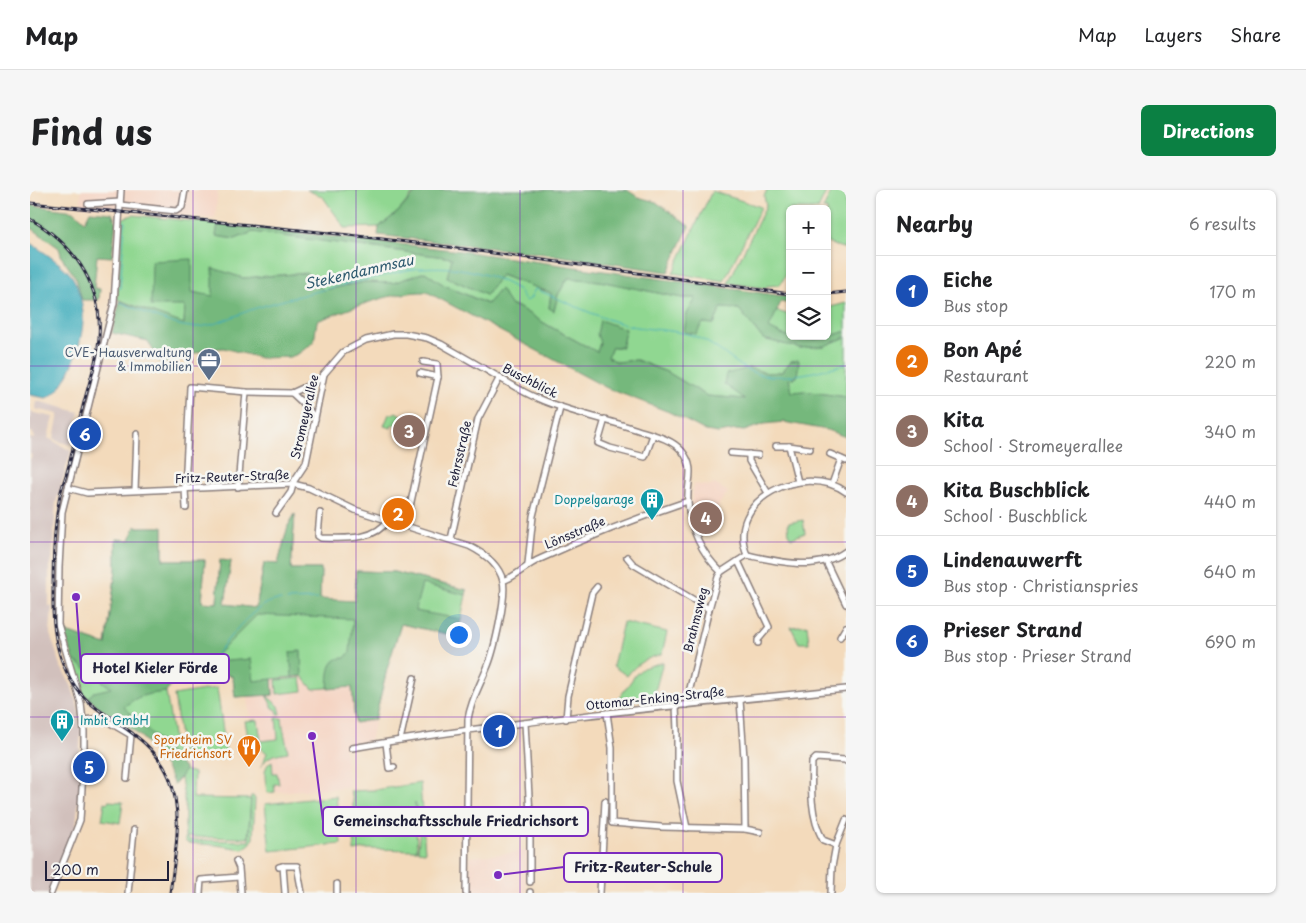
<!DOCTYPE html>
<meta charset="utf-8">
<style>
:root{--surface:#fff;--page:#f6f6f6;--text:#202124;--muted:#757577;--line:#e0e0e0;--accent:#0b8043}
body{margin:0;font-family:"Playpen Sans",sans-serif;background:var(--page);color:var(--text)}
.controls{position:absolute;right:15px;top:15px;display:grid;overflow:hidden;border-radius:8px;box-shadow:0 1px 4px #0004}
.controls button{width:45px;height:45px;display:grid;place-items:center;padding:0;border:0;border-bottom:1px solid var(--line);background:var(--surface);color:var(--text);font:25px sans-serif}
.scale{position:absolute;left:15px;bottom:12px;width:124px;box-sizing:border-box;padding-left:5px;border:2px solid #22223b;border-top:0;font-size:14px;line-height:18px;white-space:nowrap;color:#22223b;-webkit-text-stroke:4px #f6f6f2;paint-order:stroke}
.you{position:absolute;left:428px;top:444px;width:18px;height:18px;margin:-12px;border:4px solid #fff;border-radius:50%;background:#1a73e8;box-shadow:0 0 0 8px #1a73e833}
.badge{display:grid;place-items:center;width:32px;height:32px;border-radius:50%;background:var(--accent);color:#fff;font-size:16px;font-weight:700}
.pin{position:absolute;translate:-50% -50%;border:2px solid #fff;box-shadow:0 1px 5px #0006}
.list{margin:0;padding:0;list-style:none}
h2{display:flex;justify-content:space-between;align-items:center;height:65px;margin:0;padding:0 20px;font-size:21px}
h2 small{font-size:16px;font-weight:400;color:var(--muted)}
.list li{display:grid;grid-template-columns:32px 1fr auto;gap:15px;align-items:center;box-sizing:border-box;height:70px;padding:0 20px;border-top:1px solid var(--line)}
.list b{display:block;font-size:19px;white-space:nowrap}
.list p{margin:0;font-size:16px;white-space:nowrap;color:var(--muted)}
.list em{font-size:16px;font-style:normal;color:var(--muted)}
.icon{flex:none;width:28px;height:28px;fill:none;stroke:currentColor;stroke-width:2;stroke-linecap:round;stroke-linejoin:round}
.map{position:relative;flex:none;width:816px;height:703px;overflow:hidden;border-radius:8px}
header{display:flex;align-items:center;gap:30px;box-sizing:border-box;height:70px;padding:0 25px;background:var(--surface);border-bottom:1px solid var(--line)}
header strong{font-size:24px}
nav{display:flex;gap:28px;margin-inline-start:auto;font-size:18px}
.intro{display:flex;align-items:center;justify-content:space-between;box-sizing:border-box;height:120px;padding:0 30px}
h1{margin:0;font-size:35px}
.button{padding:12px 22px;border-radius:8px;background:var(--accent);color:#fff;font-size:18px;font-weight:700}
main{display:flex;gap:30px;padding:0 30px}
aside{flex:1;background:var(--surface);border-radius:8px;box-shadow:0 1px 4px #0004}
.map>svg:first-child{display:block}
.built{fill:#f5d3c1}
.industrial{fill:#d1c0bc}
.green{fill:#90d791;stroke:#597c66;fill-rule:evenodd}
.forest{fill:#74b87b;stroke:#4b6d5b}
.water{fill:#3dacbb;stroke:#30677b}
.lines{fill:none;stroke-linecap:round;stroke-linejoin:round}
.stream{stroke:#3dacbb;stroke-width:1}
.minor-casing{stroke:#8a7e7b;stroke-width:8}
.minor{stroke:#fff;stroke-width:5}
.rail-casing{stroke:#22223b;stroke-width:3}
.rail{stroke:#f6f6f2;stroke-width:1;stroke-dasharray:4;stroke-linecap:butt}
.grid{fill:none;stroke:#7b2cbf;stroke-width:1;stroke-opacity:0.55}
.labels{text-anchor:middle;stroke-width:5;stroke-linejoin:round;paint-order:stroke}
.service-label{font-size:12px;fill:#4e5e75;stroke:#f6f6f2;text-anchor:end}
.street-label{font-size:12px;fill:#22223b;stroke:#f6f6f2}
.culture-label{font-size:12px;fill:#0d838f;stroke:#f6f6f2;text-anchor:end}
.food-label{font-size:12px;fill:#c56008;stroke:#f6f6f2;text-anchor:end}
.water-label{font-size:14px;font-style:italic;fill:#2d596e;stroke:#f6f6f2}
.leader{fill:none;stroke:#7b2cbf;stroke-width:2}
.callout-dot{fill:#7b2cbf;stroke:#f6f6f2;stroke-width:2}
.callout{fill:#f6f6f2;stroke:#7b2cbf;stroke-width:2}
.callout-label{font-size:14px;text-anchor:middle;font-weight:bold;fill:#22223b}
</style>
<header>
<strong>Map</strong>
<nav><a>Map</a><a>Layers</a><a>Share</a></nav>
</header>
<div class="intro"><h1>Find us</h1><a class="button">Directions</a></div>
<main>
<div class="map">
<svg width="816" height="703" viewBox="0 0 816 703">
<rect width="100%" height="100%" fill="#f6f6f2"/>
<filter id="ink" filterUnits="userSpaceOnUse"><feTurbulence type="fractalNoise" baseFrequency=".02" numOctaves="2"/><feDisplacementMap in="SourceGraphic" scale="10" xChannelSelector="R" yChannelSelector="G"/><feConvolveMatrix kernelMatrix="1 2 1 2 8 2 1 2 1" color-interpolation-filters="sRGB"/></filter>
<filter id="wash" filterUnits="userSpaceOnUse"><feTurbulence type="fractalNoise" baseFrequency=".0096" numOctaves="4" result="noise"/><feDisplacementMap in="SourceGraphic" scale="20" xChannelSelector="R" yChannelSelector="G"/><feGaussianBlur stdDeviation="1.12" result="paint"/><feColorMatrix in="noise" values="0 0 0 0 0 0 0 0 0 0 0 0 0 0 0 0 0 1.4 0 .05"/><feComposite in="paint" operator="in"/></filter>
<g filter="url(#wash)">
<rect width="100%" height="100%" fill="#f3dabb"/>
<g class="built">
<polygon points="51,0 188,0 185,29 94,18 51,17"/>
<polygon points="664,294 680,296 685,294 698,302 689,314 684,342 670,345 661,314"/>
<polygon points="272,486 284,499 322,496 325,533 345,529 340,551 314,555 319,597 245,602 239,560 226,552 222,540 217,507 243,505 242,489"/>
<polygon points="497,659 496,703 440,703 440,667 482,663"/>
</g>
<g class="industrial">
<polygon points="7,211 49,222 41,255 27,251 24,248 29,224 5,219"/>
<polygon points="0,222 23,227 18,248 41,261 26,312 22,369 19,376 19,416 22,416 20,444 31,477 41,495 48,517 51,540 49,570 52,571 46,636 19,703 0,703 0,270 2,265 0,264 0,248 4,249 3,243 0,241"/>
</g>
<g class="green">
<polygon points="277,0 386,0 368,22 349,37 315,38 293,7"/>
<polygon points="737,0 797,0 788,19 760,19 760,77 750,95 737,96 735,98 698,93 736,16 734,6"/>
<polygon points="802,0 816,0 816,59 797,53 797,19 793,19"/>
<polygon points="682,1 731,17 694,91 643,83"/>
<polygon points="103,25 188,34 186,46 205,49 223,42 423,68 417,87 456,105 470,85 521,103 519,118 524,120 528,105 538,88 570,91 652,108 667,108 657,124 655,142 673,133 684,134 691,118 709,119 733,149 770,158 794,156 816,147 816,207 774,201 762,203 759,189 767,187 768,170 761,171 752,182 737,183 719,178 716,209 677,206 639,183 607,170 587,172 578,167 582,157 592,157 595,139 570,153 567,162 519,136 488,117 481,116 469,100 458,114 414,95 395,82 363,93 335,92 293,100 277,83 213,88 184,79 184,107 161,102 155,116 154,135 87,109 93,28"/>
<path d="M816,113V141C785,152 768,154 738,138L747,121L760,125V146H797V118Z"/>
<polygon points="366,222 374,227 372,237 362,235 361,238 354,236 359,224 363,224"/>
<path d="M265,324L261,379H291L290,410L325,411L326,381L364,382L437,400L430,434L425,433L422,445L371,434L357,479L345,529L325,533L322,496L283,499L272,486L242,489L243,505L237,506L249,516L251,524H248L247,520L243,518L236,505L205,507L203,488C186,477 170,479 151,483L136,502L147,570L155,580L164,583L163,608L220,609L221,606H223L225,609L223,648L221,653L213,659L186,655L157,653L155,650V616L151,587L144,595L140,584L122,557L100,537L66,515L50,501L44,470L33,441L76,455L86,380V349L100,350L105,337H133V370H175L172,413H187L190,370L201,371L195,414L226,418L234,373L248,374L258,336ZM221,609L219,651L158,650L157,647L218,648Z"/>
<polygon points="773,330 775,343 762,348 759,346 758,333"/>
<path d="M593,432L637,442L632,464C615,469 608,472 597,486L583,476Z"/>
<polygon points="777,435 779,453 769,453 761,437"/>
<polygon points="633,472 623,509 587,511 606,484 613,478"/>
<polygon points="271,488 273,501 247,504 246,490"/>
<polygon points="187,498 196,562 153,568 144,505"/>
<path d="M246,528H252C253,540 256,550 258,562C246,564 237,565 231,577L237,563L218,547L215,531L228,530L231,551L248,549Z"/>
<path d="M242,571L243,583H247L249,594H244L245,602L237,603C236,592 231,577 242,571Z"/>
<polygon points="390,593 395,662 388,661 390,635 385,613 387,660 336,659 324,661 323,609 320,601 344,600"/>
<polygon points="306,606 311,654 240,661 235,614"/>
<polygon points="78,611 93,612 90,633 72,630 75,612 78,613"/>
</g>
<g class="forest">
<polygon points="388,0 597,0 608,7 626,12 659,36 638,82 524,65 348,45 349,37 368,22"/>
<polygon points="0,15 44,21 55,31 60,21 82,23 86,31 82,67 67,66 64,98 70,99 69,110 52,110 46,88 32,68 29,58 0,37"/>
<path d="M188,34L423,60L760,107V114L751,112L739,138C768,154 785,152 816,141V147L794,156L770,158L733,149L709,119L691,118L684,134L673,133L666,144L654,142L657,124L666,108H652L570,91L538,88L528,105L524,121L519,118L521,103L471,85L456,105L417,87L422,68L223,42L205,49L186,46Z"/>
<path d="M162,69V102L183,106V78L213,88L277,83L293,100L335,92L363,93L395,82L414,95L457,114L470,99L481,116L488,117L519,136L567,162L570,153L567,144L570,130L595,139L592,157H582L578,167L587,172L606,170L639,183L677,206L715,209L694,194L696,184L719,178L737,183L752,182L761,171L769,170L767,187L759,189L762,202L774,201L816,207V247L797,240L754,232L734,234L714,241L706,240L688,243L676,241L639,222L577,198L397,102C361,101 320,119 287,131L284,152L268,164L260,167L230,168L194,158L177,159L138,173L129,171L118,151L82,143L90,111L154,134L155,116H121L122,71Z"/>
<path d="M265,324L261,379H291L290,409L325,411L326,381L364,382L437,400L436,405L392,394L385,421L431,429L430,434L425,433L422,445L371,434L357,479L345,529L325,533L322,497L298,499C299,486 297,467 315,468L320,462L323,429L227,425L186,466L185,472L221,469L224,491L242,489L243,505L205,507L203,487C186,478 169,479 151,483L136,502C117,504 108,505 94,517L132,554L155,580L144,595C135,572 120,552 99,537C86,527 70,520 58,507L64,502L81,498L44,470L33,441L76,455L86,380V349L100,350L105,337H133V370H175L172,412L187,413L190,370L201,371L195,414L226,418L234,373L248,374L258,336Z"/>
<polygon points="271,461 272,486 262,487 260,462"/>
</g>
<path class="water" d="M0,53C11,60 39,78 44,90C49,99 52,113 53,123C55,146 39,201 16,208L0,205Z"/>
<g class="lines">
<g class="stream">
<polyline points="90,99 95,31"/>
<path d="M90,112C110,120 145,138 165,137C184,137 208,124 226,118C267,106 306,96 348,87C362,84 377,79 392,78C423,75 460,82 487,99C492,102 491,107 496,111L500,109L505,99C535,111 565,127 597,135C617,140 640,139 661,145C681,151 698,168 716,179C742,195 788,181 816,174"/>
<polyline points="257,410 287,409"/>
<path d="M93,472L115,479L136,482C142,477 145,479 151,477C162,473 173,471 184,468C197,450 228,408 251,410"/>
</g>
</g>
</g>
<g filter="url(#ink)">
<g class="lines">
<g class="minor-casing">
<g id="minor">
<polyline points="58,14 90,12"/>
<polyline points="90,15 146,21 152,17 155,0"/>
<polyline points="390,183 408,187"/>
<polyline points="262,203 277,217 285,229"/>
<polyline points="575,229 568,253 580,258 615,267 623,245"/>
<polyline points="746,256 759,256 780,259"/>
<polyline points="759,256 768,292"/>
<polyline points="701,263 728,265"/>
<polyline points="719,264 719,271 738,303"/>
<polyline points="800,264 816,271"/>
<polyline points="802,294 811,269"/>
<polyline points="208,297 216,202"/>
<path d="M38,298L57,303L263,294L279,298L325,320L439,356C453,363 469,374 473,391C477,406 464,462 457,478C450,495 441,510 438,529L436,703"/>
<polyline points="105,300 107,244"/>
<polyline points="156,318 155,299 160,197 216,202 262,203 286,192 294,184"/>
<path d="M246,323L261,302L264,291L276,273L294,184L313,162L336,150L363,144H376L397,148L411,154C430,165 450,176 470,188C482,195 494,203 507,208C538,222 572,228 605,239C620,244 641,248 652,261C667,279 656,293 658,312C660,339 672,364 691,382"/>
<path d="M290,323L288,346L291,348C313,348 344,352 358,330"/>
<polyline points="376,335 408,187 407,174 393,172"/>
<polyline points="421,349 448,229 470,187"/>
<path d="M717,365C694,309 774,272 816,302"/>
<path d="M717,365C750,372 787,382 816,361"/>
<polyline points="597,367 603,374 679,419"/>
<polyline points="795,370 816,414"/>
<polyline points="708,371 739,437 728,450 728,453"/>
<polyline points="498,374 503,326 530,218"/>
<path d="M473,391C487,386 496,375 510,369C558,347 607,328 658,311"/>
<polyline points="810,447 816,437"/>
<polyline points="710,510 714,568 715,639"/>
<polyline points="646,515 647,541 647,591 657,638"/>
<polyline points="656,515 679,419 688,387 691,382 717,365"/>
<polyline points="577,523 582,558 582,633 631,637 715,639 730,642"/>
<polyline points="536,529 538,506 562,403 567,397"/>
<polyline points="53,530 72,528 101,545 97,588"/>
<polyline points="495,533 500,625 500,692"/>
<polyline points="370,550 384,488"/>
<polyline points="356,553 359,578 364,577"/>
<path d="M322,558C485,530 651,515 816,499"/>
<path d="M806,655L793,650C780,627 781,598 782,572L786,568L815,570L816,571"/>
<polyline points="206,671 209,678 211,703"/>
<polyline points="253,676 267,676 272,703"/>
<polyline points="249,677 253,676 255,703"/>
<polyline points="307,694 307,703"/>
<polyline points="500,702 500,703"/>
<polyline points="21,703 50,630 54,566 54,541 51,513 28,434 29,377 32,322 84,113 91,0"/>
<polyline points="98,703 104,640"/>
<polyline points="170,703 171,690 209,687"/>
<polyline points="570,703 575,611"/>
<polyline points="801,703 802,677 806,655 816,630"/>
</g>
</g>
<use href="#minor" class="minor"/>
<g class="rail-casing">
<g id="rail">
<polyline points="0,13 319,45 427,58 760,104"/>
<path d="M0,29C48,56 76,102 68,157C65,178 57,199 52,220C46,240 43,262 37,282C34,292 30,301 29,311C23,344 23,380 23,414C23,455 33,495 69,520C96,539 125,554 139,587C154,624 145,665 140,703"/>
<polyline points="797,104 816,102"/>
</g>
</g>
<use href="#rail" class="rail"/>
</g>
</g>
<path class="grid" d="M163,0V703M326,0V703M490,0V703M653,0V703M0,176H816M0,352H816M0,527H816"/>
<defs>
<g id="office-pin" transform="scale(1.25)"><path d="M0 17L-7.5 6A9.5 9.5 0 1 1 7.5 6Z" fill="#5c6f8a" stroke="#f6f6f2"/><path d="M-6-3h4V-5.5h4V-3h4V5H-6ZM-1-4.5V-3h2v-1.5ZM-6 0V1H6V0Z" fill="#fff"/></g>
<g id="building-pin" transform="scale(1.25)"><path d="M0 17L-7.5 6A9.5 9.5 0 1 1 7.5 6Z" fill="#0f9aa8" stroke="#f6f6f2"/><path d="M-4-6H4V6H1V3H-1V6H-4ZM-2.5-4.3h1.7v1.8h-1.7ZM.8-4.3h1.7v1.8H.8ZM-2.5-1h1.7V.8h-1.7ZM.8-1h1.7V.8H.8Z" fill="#fff"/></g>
<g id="restaurant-pin" transform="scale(1.25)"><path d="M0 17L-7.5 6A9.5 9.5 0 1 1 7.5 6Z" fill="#e8710a" stroke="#f6f6f2"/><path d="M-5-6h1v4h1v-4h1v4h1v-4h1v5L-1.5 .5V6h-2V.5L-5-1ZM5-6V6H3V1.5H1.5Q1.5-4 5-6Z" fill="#fff"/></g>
</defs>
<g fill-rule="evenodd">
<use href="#office-pin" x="179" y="170"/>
<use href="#building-pin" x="622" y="310"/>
<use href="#building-pin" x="32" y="531"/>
<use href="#restaurant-pin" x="219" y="557"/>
</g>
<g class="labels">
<g class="service-label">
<text x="162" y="167">CVE- Hausverwaltung<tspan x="162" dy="14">&amp; Immobilien</tspan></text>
</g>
<g class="street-label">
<text transform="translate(500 191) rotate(27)" y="4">Buschblick</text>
<text transform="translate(275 227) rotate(-77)" y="4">Stromeyerallee</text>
<text transform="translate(430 264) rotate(-77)" y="4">Fehrsstraße</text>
<text transform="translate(202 287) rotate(-2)" y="4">Fritz-Reuter-Straße</text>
<text transform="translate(545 343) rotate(-23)" y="4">Lönsstraße</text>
<text transform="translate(666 430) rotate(-76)" y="4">Brahmsweg</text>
<text transform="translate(625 509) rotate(-6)" y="4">Ottomar-Enking-Straße</text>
</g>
<g class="culture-label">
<text x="604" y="314">Doppelgarage</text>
<text x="50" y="535" text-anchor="start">lmbit GmbH</text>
</g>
<g class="food-label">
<text x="202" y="554">Sportheim SV<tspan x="202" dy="14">Friedrichsort</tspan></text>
</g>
<g class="water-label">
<text transform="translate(329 82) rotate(-13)" y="5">Stekendammsau</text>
</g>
</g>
<path class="leader" d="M46 407L51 478M282 546L293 631M468 685L534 677"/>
<g class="callout-dot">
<circle cx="46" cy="407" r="5"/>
<circle cx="282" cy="546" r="5"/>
<circle cx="468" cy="685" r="5"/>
</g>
<g class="callout">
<rect x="51" y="464" width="148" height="29" rx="5"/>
<rect x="293" y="617" width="265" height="29" rx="5"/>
<rect x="534" y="663" width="158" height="29" rx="5"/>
</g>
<g class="callout-label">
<text x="125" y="483">Hotel Kieler Förde</text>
<text x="426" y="636">Gemeinschaftsschule Friedrichsort</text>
<text x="613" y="682">Fritz-Reuter-Schule</text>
</g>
</svg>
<div class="controls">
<button>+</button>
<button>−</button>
<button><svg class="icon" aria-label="layers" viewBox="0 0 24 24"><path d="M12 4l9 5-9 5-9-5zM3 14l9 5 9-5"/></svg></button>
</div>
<div class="scale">200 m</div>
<div class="you"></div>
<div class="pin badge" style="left:469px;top:541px;background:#1a4fb4">1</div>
<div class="pin badge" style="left:368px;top:324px;background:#e8710a">2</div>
<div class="pin badge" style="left:379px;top:241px;background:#8d6e63">3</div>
<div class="pin badge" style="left:676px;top:328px;background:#8d6e63">4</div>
<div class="pin badge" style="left:59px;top:577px;background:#1a4fb4">5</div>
<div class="pin badge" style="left:55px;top:244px;background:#1a4fb4">6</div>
</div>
<aside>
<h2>Nearby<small>6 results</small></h2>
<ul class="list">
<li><span class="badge" style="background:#1a4fb4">1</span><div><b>Eiche</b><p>Bus stop</p></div><em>170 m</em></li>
<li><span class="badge" style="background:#e8710a">2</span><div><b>Bon Apé</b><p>Restaurant</p></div><em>220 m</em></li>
<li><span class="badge" style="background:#8d6e63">3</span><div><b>Kita</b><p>School · Stromeyerallee</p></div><em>340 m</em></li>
<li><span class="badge" style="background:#8d6e63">4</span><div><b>Kita Buschblick</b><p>School · Buschblick</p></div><em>440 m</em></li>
<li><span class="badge" style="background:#1a4fb4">5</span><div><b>Lindenauwerft</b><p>Bus stop · Christianspries</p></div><em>640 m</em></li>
<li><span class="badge" style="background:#1a4fb4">6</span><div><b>Prieser Strand</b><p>Bus stop · Prieser Strand</p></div><em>690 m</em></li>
</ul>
</aside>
</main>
